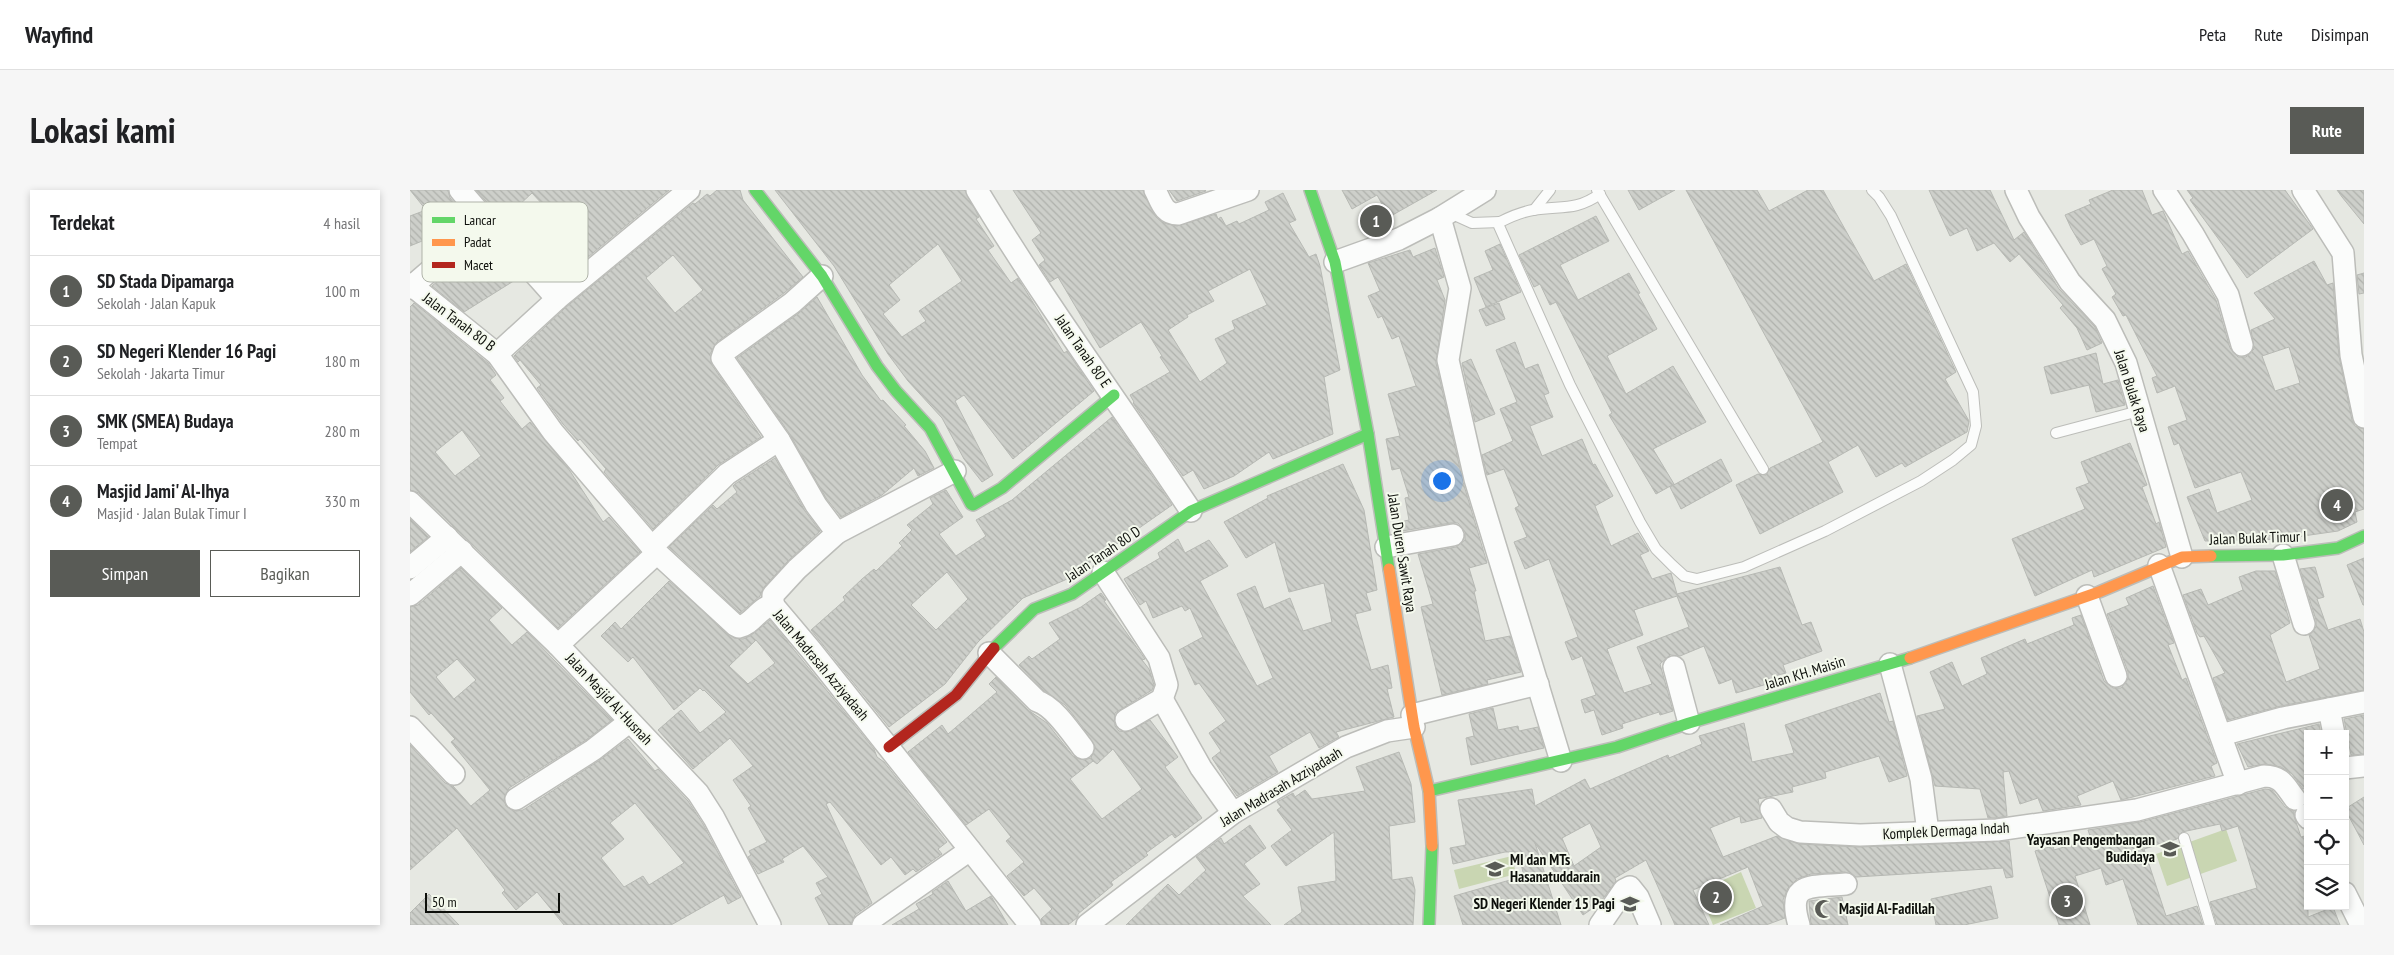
<!DOCTYPE html>
<html lang="id">
<meta charset="utf-8">
<style>
:root{--surface:#fff;--page:#f6f6f6;--text:#202124;--muted:#757577;--line:#e0e0e0;--accent:#595b56}
body{margin:0;font-family:"PT Sans Narrow",sans-serif;background:var(--page);color:var(--text)}
.controls{position:absolute;right:15px;bottom:15px;display:grid;overflow:hidden;border-radius:0px;box-shadow:0 2px 8px #0003}
.controls button{width:45px;height:45px;display:grid;place-items:center;padding:0;border:0;border-bottom:1px solid var(--line);background:var(--surface);color:var(--text);font:25px sans-serif}
.scale{position:absolute;left:15px;bottom:12px;width:135px;box-sizing:border-box;padding-left:5px;border:2px solid #0d0f0b;border-top:0;font-size:14px;line-height:18px;white-space:nowrap;color:#0d0f0b;-webkit-text-stroke:4px #f4f9ed;paint-order:stroke}
.you{position:absolute;left:1031px;top:290px;width:18px;height:18px;margin:-12px;border:4px solid #fff;border-radius:50%;background:#1a73e8;box-shadow:0 0 0 8px #1a73e833}
.badge{display:grid;place-items:center;width:32px;height:32px;border-radius:50%;background:var(--accent);color:#fff;font-size:16px;font-weight:700}
.pin{position:absolute;translate:-50% -50%;border:2px solid #fff;box-shadow:0 1px 5px #0006}
.list{margin:0;padding:0;list-style:none}
h2{display:flex;justify-content:space-between;align-items:center;height:65px;margin:0;padding:0 20px;font-size:21px}
h2 small{font-size:16px;font-weight:400;color:var(--muted)}
.list li{display:grid;grid-template-columns:32px 1fr auto;gap:15px;align-items:center;box-sizing:border-box;height:70px;padding:0 20px;border-top:1px solid var(--line)}
.list b{display:block;font-size:19px;white-space:nowrap}
.list p{margin:0;font-size:16px;white-space:nowrap;color:var(--muted)}
.list em{font-size:16px;font-style:normal;color:var(--muted)}
.actions{display:flex;gap:10px;padding:15px 20px}
.actions a{flex:1;padding:11px 0;border:1px solid var(--accent);border-radius:0px;text-align:center;font-size:18px;color:var(--accent)}
.actions .main{background:var(--accent);color:#fff}
.icon{flex:none;width:28px;height:28px;fill:none;stroke:currentColor;stroke-width:2;stroke-linecap:round;stroke-linejoin:round}
.map{position:relative;flex:none;width:1954px;height:735px;overflow:hidden;border-radius:0px}
header{display:flex;align-items:center;gap:30px;box-sizing:border-box;height:70px;padding:0 25px;background:var(--surface);border-bottom:1px solid var(--line)}
header strong{font-size:24px}
nav{display:flex;gap:28px;margin-inline-start:auto;font-size:18px}
.intro{display:flex;align-items:center;justify-content:space-between;box-sizing:border-box;height:120px;padding:0 30px}
h1{margin:0;font-size:35px}
.button{padding:12px 22px;border-radius:0px;background:var(--accent);color:#fff;font-size:18px;font-weight:700}
main{display:flex;gap:30px;padding:0 30px}
aside{flex:1;background:var(--surface);border-radius:0px;box-shadow:0 2px 8px #0003}
.map>svg:first-child{display:block}
.park{fill:#c9d6b2}
.building{fill:url(#building-back-hatch);stroke:#b7b9b4;fill-rule:evenodd}
.lines{fill:none;stroke-linecap:round;stroke-linejoin:round}
.lane-casing{stroke:#bcbdb9;stroke-width:12}
.street-casing{stroke:#bcbdb9;stroke-width:24}
.fast-casing{stroke:#bcbdb9;stroke-width:14}
.slow-casing{stroke:#bcbdb9;stroke-width:14}
.jam-casing{stroke:#bcbdb9;stroke-width:14}
.lane{stroke:#fbfcfb;stroke-width:10}
.street{stroke:#fbfcfb;stroke-width:21}
.fast{stroke:#63d668;stroke-width:11}
.slow{stroke:#ff974d;stroke-width:11}
.jam{stroke:#b3261e;stroke-width:11}
.labels{text-anchor:middle;stroke-width:4;stroke-linejoin:round;paint-order:stroke}
.street-label{font-size:15px;fill:#0d0f0b;stroke:#f4f9ed}
.poi-label{font-size:15px;font-weight:bold;fill:#0d0f0b;stroke:#f4f9ed;text-anchor:end}
.key{fill:#f4f9ed;stroke:#afb3a9;stroke-width:1}
.key-label{font-size:14px;fill:#0d0f0b}
</style>
<header>
<strong>Wayfind</strong>
<nav><a>Peta</a><a>Rute</a><a>Disimpan</a></nav>
</header>
<div class="intro"><h1>Lokasi kami</h1><a class="button">Rute</a></div>
<main>
<aside>
<h2>Terdekat<small>4 hasil</small></h2>
<ul class="list">
<li><span class="badge">1</span><div><b>SD Stada Dipamarga</b><p>Sekolah · Jalan Kapuk</p></div><em>100 m</em></li>
<li><span class="badge">2</span><div><b>SD Negeri Klender 16 Pagi</b><p>Sekolah · Jakarta Timur</p></div><em>180 m</em></li>
<li><span class="badge">3</span><div><b>SMK (SMEA) Budaya</b><p>Tempat</p></div><em>280 m</em></li>
<li><span class="badge">4</span><div><b>Masjid Jami' Al-Ihya</b><p>Masjid · Jalan Bulak Timur I</p></div><em>330 m</em></li>
</ul>
<div class="actions"><a class="main">Simpan</a><a>Bagikan</a></div>
</aside>
<div class="map">
<svg width="1954" height="735" viewBox="0 0 1954 735">
<defs>
<pattern id="building-back-hatch" width="6" height="6" patternUnits="userSpaceOnUse" patternTransform="scale(1.25)"><rect width="6" height="6" fill="#cdcfca"/><path d="M-1 5l2 2M0 0l6 6M5-1l2 2" fill="none" stroke="#afb1ac"/></pattern>
</defs>
<rect width="100%" height="100%" fill="#e6e8e2"/>
<g class="park">
<polygon points="1816,639 1827,671 1757,696 1746,664"/>
<polygon points="1102,666 1106,684 1049,699 1044,680"/>
<polygon points="1331,682 1346,718 1303,735 1289,701"/>
</g>
<g class="building">
<polygon points="0,0 38,0 40,8 59,30 38,49 34,42 0,56 0,26 16,20"/>
<polygon points="66,0 259,0 166,77 157,68 154,70 132,47 149,32 122,3 93,30"/>
<path d="M307,0H330L333,10L393,87L374,103L307,152L300,164L302,175L351,247L308,275L243,339L194,282L196,279L170,249L168,251L153,234L127,198L131,195L110,170L108,172L104,166L155,118L283,13L285,14L297,4L300,6ZM263,65L293,100L265,123L236,88Z"/>
<path d="M365,0H555L569,27L566,29L584,56L578,60L601,93L608,88L654,163L657,161L684,201L603,269L554,205L545,211L583,285L572,292L554,269L532,228L498,191L478,164L424,76ZM528,54L552,91L509,121L516,131L492,147L473,124L490,110L479,95Z"/>
<path d="M603,0H733L746,27L754,33L767,36L806,24L808,29L811,27L816,36L827,31L829,34L859,20L855,12L873,3L886,30L879,33L899,67L906,64L910,76L930,180L914,187L923,244L863,269L859,262L824,286L794,299L783,280L773,286L723,213L724,212L720,205L760,182L750,167L752,166L731,132L690,158L648,87L640,92L629,75L635,70L622,50L631,43ZM840,79L857,115L822,131L825,139L805,149L817,173L790,192L758,140L778,127L777,125L804,111L798,101Z"/>
<polygon points="759,0 795,0 796,1 767,11"/>
<polygon points="932,0 1027,0 979,27 967,5 942,19"/>
<polygon points="1218,0 1265,0 1229,20"/>
<polygon points="1276,0 1347,0 1359,21 1398,0 1413,0 1464,91 1496,74 1546,182 1535,189 1559,231 1557,242 1495,277 1492,273 1466,287 1448,255 1418,272 1433,302 1350,344 1326,295 1348,284 1356,285 1360,278 1413,252"/>
<polygon points="1519,0 1580,0 1604,50 1614,42 1649,99 1685,137 1692,153 1677,160 1667,138 1650,118 1653,115 1609,64 1600,72 1584,53 1567,61 1557,38 1540,46"/>
<path d="M1703,0H1732L1742,25L1753,21L1772,64L1778,61L1806,110L1820,158L1828,167H1836L1844,159L1841,140L1865,129L1844,103L1904,71L1917,95L1923,93L1929,166L1942,230L1945,236L1954,239V319L1945,322L1947,332L1928,341L1872,349L1795,351L1777,307L1799,299L1807,323L1842,310L1831,282L1785,298L1769,253L1764,255L1758,237L1777,230L1765,196L1747,203L1742,188L1747,186L1716,125L1713,126L1702,107L1706,104L1692,79L1697,76L1684,49L1671,55L1661,38L1655,25L1681,14L1679,10ZM1879,157L1890,193L1865,201L1852,166Z"/>
<polygon points="1777,0 1875,0 1903,39 1837,88 1780,10 1783,8"/>
<polygon points="1927,0 1954,0 1954,34 1932,7"/>
<polygon points="1186,26 1199,51 1150,75 1168,110 1219,83 1230,103 1228,104 1247,139 1197,166 1216,204 1263,176 1296,232 1243,259 1264,294 1246,304 1199,225 1202,223 1146,112 1140,115 1130,94 1124,97 1109,65"/>
<polygon points="76,49 110,87 54,122 22,96"/>
<polygon points="1090,54 1111,102 1076,117 1064,88 1083,80 1075,61"/>
<polygon points="1025,58 1034,87 1027,90 1035,110 1026,173 1053,292 1077,373 1059,378 1066,401 1064,401 1075,451 1100,446 1111,482 1077,490 1078,494 1032,505 1011,417 1023,414 1008,364 1046,357 1055,350 1055,342 1048,333 1041,333 992,341 990,332 999,330 995,308 999,307 990,278 982,280 976,249 990,246 978,204 1006,196 989,146 982,149 972,126 968,128 958,106 970,101 958,73 1000,60 1003,67"/>
<polygon points="1954,83 1954,103 1949,104 1947,85"/>
<polygon points="407,107 452,185 471,211 473,210 496,235 494,236 515,261 524,278 508,286 504,278 472,305 431,327 416,308 379,243 327,168 389,123"/>
<path d="M4,113L78,173L86,185L80,190L94,208L90,211L112,239L120,232L158,278L193,332L199,327L230,362L148,438L9,303L0,300V117ZM52,240L71,266L45,286L25,262Z"/>
<polygon points="1089,113 1095,129 1076,136 1069,120"/>
<path d="M1105,152L1115,179L1128,174L1139,203L1134,205L1143,227L1120,236L1132,266L1172,249L1183,275L1185,274L1203,306L1185,316L1201,356L1228,343L1239,361L1230,365L1242,389L1261,383L1267,404L1370,377L1392,435L1401,432L1412,461L1373,475L1376,483L1364,486V492L1326,503L1322,489L1309,494L1294,456L1270,466L1260,465L1250,474L1263,521L1250,525L1249,522L1212,534L1213,538L1192,545L1184,520L1175,523L1171,510L1186,505L1172,466L1162,470L1155,452L1168,447L1139,369L1115,379L1104,352L1117,347L1105,318L1109,316L1094,279L1077,285L1072,265L1103,251L1090,219L1107,212L1086,160ZM1267,406L1279,437L1227,457L1242,494L1214,503L1197,459L1233,445L1224,420Z"/>
<polygon points="1686,163 1693,194 1708,190 1715,215 1686,222 1679,195 1641,204 1634,177"/>
<polygon points="1061,169 1085,224 1065,232 1052,173"/>
<path d="M702,227L762,315L655,390L613,408L568,452L535,494L479,537L401,440L435,410L433,407L452,389L464,379L466,381L492,356L489,353L502,340L497,335L523,314L520,308L536,300L553,327L529,344L546,366L576,346L566,330L602,310ZM537,382L558,409L526,440L501,415Z"/>
<polygon points="1720,253 1737,295 1732,297 1746,334 1749,332 1756,357 1684,387 1682,380 1625,406 1602,349 1675,319 1666,298 1679,293 1671,272"/>
<polygon points="365,268 395,321 410,341 378,371 354,397 350,406 330,423 259,357 303,315 307,319 327,302 323,296 325,294"/>
<polygon points="1311,269 1322,291 1271,319 1260,297"/>
<polygon points="933,274 954,320 967,400 956,403 961,420 945,424 961,480 978,475 982,498 977,499 984,527 926,542 929,547 909,558 900,542 859,566 868,582 827,606 802,568 811,561 799,543 816,531 789,493 785,495 769,460 793,447 780,418 775,421 772,416 743,428 736,411 730,415 714,389 750,368 748,363 768,349 775,363 799,350 818,376 790,391 847,496 863,488 827,404 845,396 854,419 880,408 893,441 922,432 914,393 879,402 865,352 836,368 814,332 858,308 857,306"/>
<polygon points="0,329 18,347 0,362"/>
<polygon points="1954,368 1954,415 1953,415 1937,375"/>
<polygon points="1905,377 1914,407 1907,409 1918,440 1950,429 1954,442 1954,500 1871,516 1818,530 1803,488 1815,483 1794,446 1790,447 1787,443 1773,405 1791,399 1798,415 1833,400 1829,387 1846,381 1865,381 1880,433 1860,445 1876,492 1910,479 1899,445 1906,437 1906,430 1890,379"/>
<path d="M51,378L92,418L79,430L102,455L117,442L202,530L176,550L99,598L94,609L96,616L106,621L113,620L190,570L218,549L245,581L248,579L278,611L293,634L331,707L318,714L314,705L261,735H154L127,702L106,720L92,703L95,700L47,638L0,680V555L35,593L43,596L61,616L80,600L41,552L45,549L21,523L19,525L0,502V417L8,415ZM47,469L66,490L44,509L26,487ZM225,613L274,673L239,695L233,686L214,697L191,668L214,649L200,633Z"/>
<path d="M259,391L324,448L333,449L340,446L360,430L464,559L467,567L474,572L537,652L528,659L532,664L506,682L503,679L495,685L481,667L471,675L420,612L416,614L462,713L445,725L441,735H419L405,708L412,704L406,693L418,687L393,656L372,669L374,672L348,684L338,667L341,665L339,661L357,652L338,618L341,616L323,590L343,576L320,548L283,579L248,540L271,520L290,543L316,522L294,500L293,501L290,498L264,520L223,467L218,472L191,446L205,432L211,439ZM346,450L365,473L338,494L319,476Z"/>
<polygon points="1743,396 1764,453 1758,455 1772,490 1776,488 1807,573 1801,576 1805,586 1711,610 1703,591 1667,606 1671,615 1633,621 1628,608 1610,614 1599,581 1593,582 1597,626 1586,628 1578,628 1570,599 1525,596 1507,526 1535,519 1520,482 1542,472 1552,496 1577,484 1571,468 1615,449 1617,454 1664,435 1662,428 1671,425 1694,491 1703,498 1711,498 1718,489 1718,482 1697,424 1719,415 1716,408"/>
<path d="M691,403L696,410L694,411L735,469L732,470L739,479L744,495L742,500L705,523V536L709,541L717,542L740,530L768,567L755,577L792,628L765,648L762,644L736,663L738,665L701,692L703,695L668,724V727L658,735H632L631,729L642,719L624,698L614,706L597,686L614,672L596,651L601,647L579,619L556,635L498,562L532,535L538,544L587,502L579,494L586,487L618,520L637,533L663,566L674,570L681,568L685,556L668,531L655,515L634,501L609,475L619,466L622,469L650,449L639,433L671,417ZM703,559L732,599L692,629L660,589L683,571L687,574Z"/>
<path d="M1470,503L1479,532L1483,531L1497,586L1479,592L1469,566L1415,582L1416,588L1382,597L1383,602L1348,609L1352,628L1331,633L1330,626L1300,638L1313,667L1367,646L1389,654L1449,657L1599,651L1603,687L1596,688L1593,678L1446,687L1435,682L1401,684L1387,689L1378,698L1373,710L1375,728L1356,735H1310L1353,716L1338,677L1283,700L1299,735H1265L1236,670L1205,688L1206,691L1189,714L1173,725L1125,653L1151,735H1053L1044,706L1114,686L1108,662H1095L1043,674L1040,658L1056,655L1048,610L1122,599L1125,616L1175,589L1180,599L1258,565L1259,568L1292,554L1289,546L1334,533L1342,572L1384,563L1375,535ZM1180,633L1191,657L1164,676L1152,648Z"/>
<polygon points="1083,518 1088,540 1108,536 1109,541 1128,537 1134,558 1061,575 1056,548 1064,546 1059,524"/>
<polygon points="1954,525 1954,564 1941,565 1934,529"/>
<polygon points="1909,534 1911,544 1898,544 1898,597 1893,599 1882,584 1871,577 1855,574 1838,577 1827,554"/>
<polygon points="989,562 1001,594 1005,632 979,636 982,690 1002,687 1005,700 1003,735 874,735 892,722 888,697 926,691 924,642 876,676 861,656 882,640 867,620 871,617 867,612 883,603 885,607 895,600 902,609 955,601 946,577"/>
<polygon points="1855,599 1862,600 1875,617 1884,621 1884,626 1891,647 1898,645 1898,727 1923,717 1930,735 1807,735 1800,712 1847,698 1828,636 1812,641 1810,634 1772,642 1767,649 1734,659 1756,726 1787,716 1793,735 1728,735 1713,689 1696,695 1691,678 1665,686 1680,735 1649,735 1625,661 1643,656 1644,660 1681,649 1678,640 1730,632"/>
<polygon points="1954,607 1954,655 1935,619"/>
<polygon points="840,635 856,658 834,674 850,694 833,706 861,735 716,735 758,694 769,705 796,680 786,667 811,648 814,654"/>
<polygon points="538,691 556,721 581,706 598,735 482,735 509,719 506,714 523,704 522,702"/>
<polygon points="1581,696 1588,728 1554,735 1526,735 1521,709"/>
<polygon points="19,704 49,735 0,735 0,723"/>
<polygon points="1432,707 1438,735 1401,735 1399,711"/>
</g>
<g class="lines">
<g class="lane-casing">
<g id="lane">
<polyline points="1187,0 1353,279"/>
<path d="M1190,4C1165,22 1149,15 1123,20C1111,22 1100,27 1090,32L1089,36L1160,195L1230,332L1246,359L1262,375L1274,386L1287,389L1334,377L1415,341L1511,291L1543,270L1561,255L1566,236L1563,202L1481,26L1469,7L1462,0"/>
<polyline points="1124,20 1140,0"/>
<polyline points="1040,23 1062,33 1090,32"/>
<polyline points="115,24 108,31 108,36 157,100"/>
<polyline points="1646,243 1729,221"/>
<polyline points="1774,648 1800,735"/>
</g>
</g>
<g class="street-casing">
<g id="street">
<path d="M50,0C81,37 115,72 147,109"/>
<path d="M567,0C633,110 710,214 781,321"/>
<path d="M745,0C751,11 753,24 768,24L838,0"/>
<polyline points="1606,0 1619,27 1660,92 1695,130 1716,173 1772,367"/>
<polyline points="1754,0 1783,44 1818,105 1832,155"/>
<polyline points="1893,0 1933,63 1941,165 1954,227"/>
<polyline points="1030,28 1050,98 1038,170 1065,289 1151,571"/>
<polyline points="925,72 989,49 1030,28 1075,0"/>
<polyline points="412,86 382,113 314,162 312,168 369,250 406,315 427,343"/>
<path d="M0,94L87,164L143,242L247,363L325,435L329,437C343,434 349,417 363,415"/>
<polyline points="0,98 76,32"/>
<polyline points="87,164 147,109 279,0"/>
<polyline points="0,312 148,455 288,603 304,628 360,735"/>
<polyline points="242,357 317,284 369,250"/>
<polyline points="976,357 1043,345"/>
<polyline points="1873,365 1894,434"/>
<polyline points="1749,375 1828,594"/>
<polyline points="0,378 37,347"/>
<polyline points="693,382 749,468 757,495 752,509 716,530"/>
<polyline points="0,405 52,361"/>
<polyline points="1677,406 1706,486"/>
<polyline points="363,415 401,460 620,735"/>
<polyline points="363,415 363,405 387,379 427,343 545,281"/>
<polyline points="148,455 247,363"/>
<path d="M579,463L627,511C644,516 662,544 673,558"/>
<polyline points="1480,474 1511,589 1518,642"/>
<polyline points="1264,477 1279,533"/>
<polyline points="752,509 791,578 823,623"/>
<polyline points="1919,519 1924,544"/>
<polyline points="1002,525 1128,494"/>
<polyline points="0,537 44,584"/>
<polyline points="1811,545 1873,528 1954,512"/>
<polyline points="1935,578 1954,576"/>
<polyline points="106,609 183,560 219,532"/>
<path d="M1361,619L1369,632L1377,638L1390,642L1450,645L1587,640L1727,620L1854,586C1872,586 1875,596 1885,609"/>
<polyline points="1896,625 1898,628"/>
<polyline points="1935,703 1951,735"/>
<polyline points="453,735 560,660"/>
<polyline points="677,735 823,623 936,557 977,541 1004,537"/>
<polyline points="1190,735 1214,700 1220,697 1228,707 1240,735"/>
<path d="M1389,735C1376,691 1401,697 1436,694"/>
</g>
</g>
<g class="fast-casing">
<g id="fast">
<polyline points="345,0 412,86 467,176 486,201 520,238 561,314 563,315 592,298 704,205"/>
<polyline points="900,0 925,72 958,244 979,379"/>
<polyline points="1801,366 1873,365 1928,358 1954,346"/>
<polyline points="584,458 624,419 662,404 781,321 958,244"/>
<polyline points="1019,601 1207,557 1279,533 1500,468"/>
<polyline points="1019,735 1022,656"/>
</g>
</g>
<g class="slow-casing">
<g id="slow">
<polyline points="979,379 1004,537 1019,601 1022,656"/>
<polyline points="1500,468 1689,402 1772,367 1801,366"/>
</g>
</g>
<g class="jam-casing">
<polyline id="jam" points="479,557 546,505 584,458"/>
</g>
<use href="#lane" class="lane"/>
<use href="#street" class="street"/>
<use href="#fast" class="fast"/>
<use href="#slow" class="slow"/>
<use href="#jam" class="jam"/>
</g>
<defs>
<g id="school-bare" transform="scale(1.5)"><path d="M0-5L7-2L0 1L-7-2ZM-4 1L0 2.5L4 1V4Q0 6-4 4Z" fill="#595b56" stroke="#f4f9ed" stroke-width="2.5" paint-order="stroke"/></g>
<g id="mosque-bare" transform="scale(1.5)"><path d="M3.5-4.9A6 6 0 1 0 3.5 4.9A5 5 0 1 1 3.5-4.9Z" fill="#595b56" stroke="#f4f9ed" stroke-width="2.5" paint-order="stroke"/></g>
</defs>
<g fill-rule="evenodd">
<use href="#school-bare" x="1760" y="659"/>
<use href="#school-bare" x="1085" y="679"/>
<use href="#school-bare" x="1220" y="714"/>
<use href="#mosque-bare" x="1414" y="719"/>
</g>
<g class="labels">
<g class="street-label">
<text transform="translate(49 132) rotate(37)" y="5">Jalan Tanah 80 B</text>
<text transform="translate(673 161) rotate(55)" y="5">Jalan Tanah 80 E</text>
<text transform="translate(1722 201) rotate(72)" y="5">Jalan Bulak Raya</text>
<text transform="translate(1848 348) rotate(-2)" y="5">Jalan Bulak Timur I</text>
<text transform="translate(992 363) rotate(81)" y="5">Jalan Duren Sawit Raya</text>
<text transform="translate(693 364) rotate(-34)" y="5">Jalan Tanah 80 D</text>
<text transform="translate(411 475) rotate(50)" y="5">Jalan Madrasah Azziyadaah</text>
<text transform="translate(1395 483) rotate(-17)" y="5">Jalan KH. Maisin</text>
<text transform="translate(199 509) rotate(47)" y="5">Jalan Masjid Al-Husnah</text>
<text transform="translate(871 597) rotate(-31)" y="5">Jalan Madrasah Azziyadaah</text>
<text transform="translate(1536 641) rotate(-3)" y="5">Komplek Dermaga Indah</text>
</g>
<g class="poi-label">
<text x="1745" y="655">Yayasan Pengembangan<tspan x="1745" dy="17">Budidaya</tspan></text>
<text x="1100" y="675" text-anchor="start">MI dan MTs<tspan x="1100" dy="17">Hasanatuddarain</tspan></text>
<text x="1205" y="719">SD Negeri Klender 15 Pagi</text>
<text x="1429" y="724" text-anchor="start">Masjid Al-Fadillah</text>
</g>
</g>
<rect x="12" y="12" width="166" height="80" rx="8" class="key"/>
<rect x="22" y="27" width="23" height="6" fill="#63d668"/>
<rect x="22" y="49" width="23" height="7" fill="#ff974d"/>
<rect x="22" y="72" width="23" height="6" fill="#b3261e"/>
<g class="key-label">
<text x="54" y="35">Lancar</text>
<text x="54" y="57">Padat</text>
<text x="54" y="80">Macet</text>
</g>
</svg>
<div class="controls">
<button>+</button>
<button>−</button>
<button><svg class="icon" aria-label="locate" viewBox="0 0 24 24"><circle cx="12" cy="12" r="6"/><path d="M12 2v4M12 18v4M2 12h4M18 12h4"/></svg></button>
<button><svg class="icon" aria-label="layers" viewBox="0 0 24 24"><path d="M12 4l9 5-9 5-9-5zM3 14l9 5 9-5"/></svg></button>
</div>
<div class="scale">50 m</div>
<div class="you"></div>
<div class="pin badge" style="left:966px;top:31px">1</div>
<div class="pin badge" style="left:1306px;top:707px">2</div>
<div class="pin badge" style="left:1657px;top:711px">3</div>
<div class="pin badge" style="left:1927px;top:315px">4</div>
</div>
</main>
